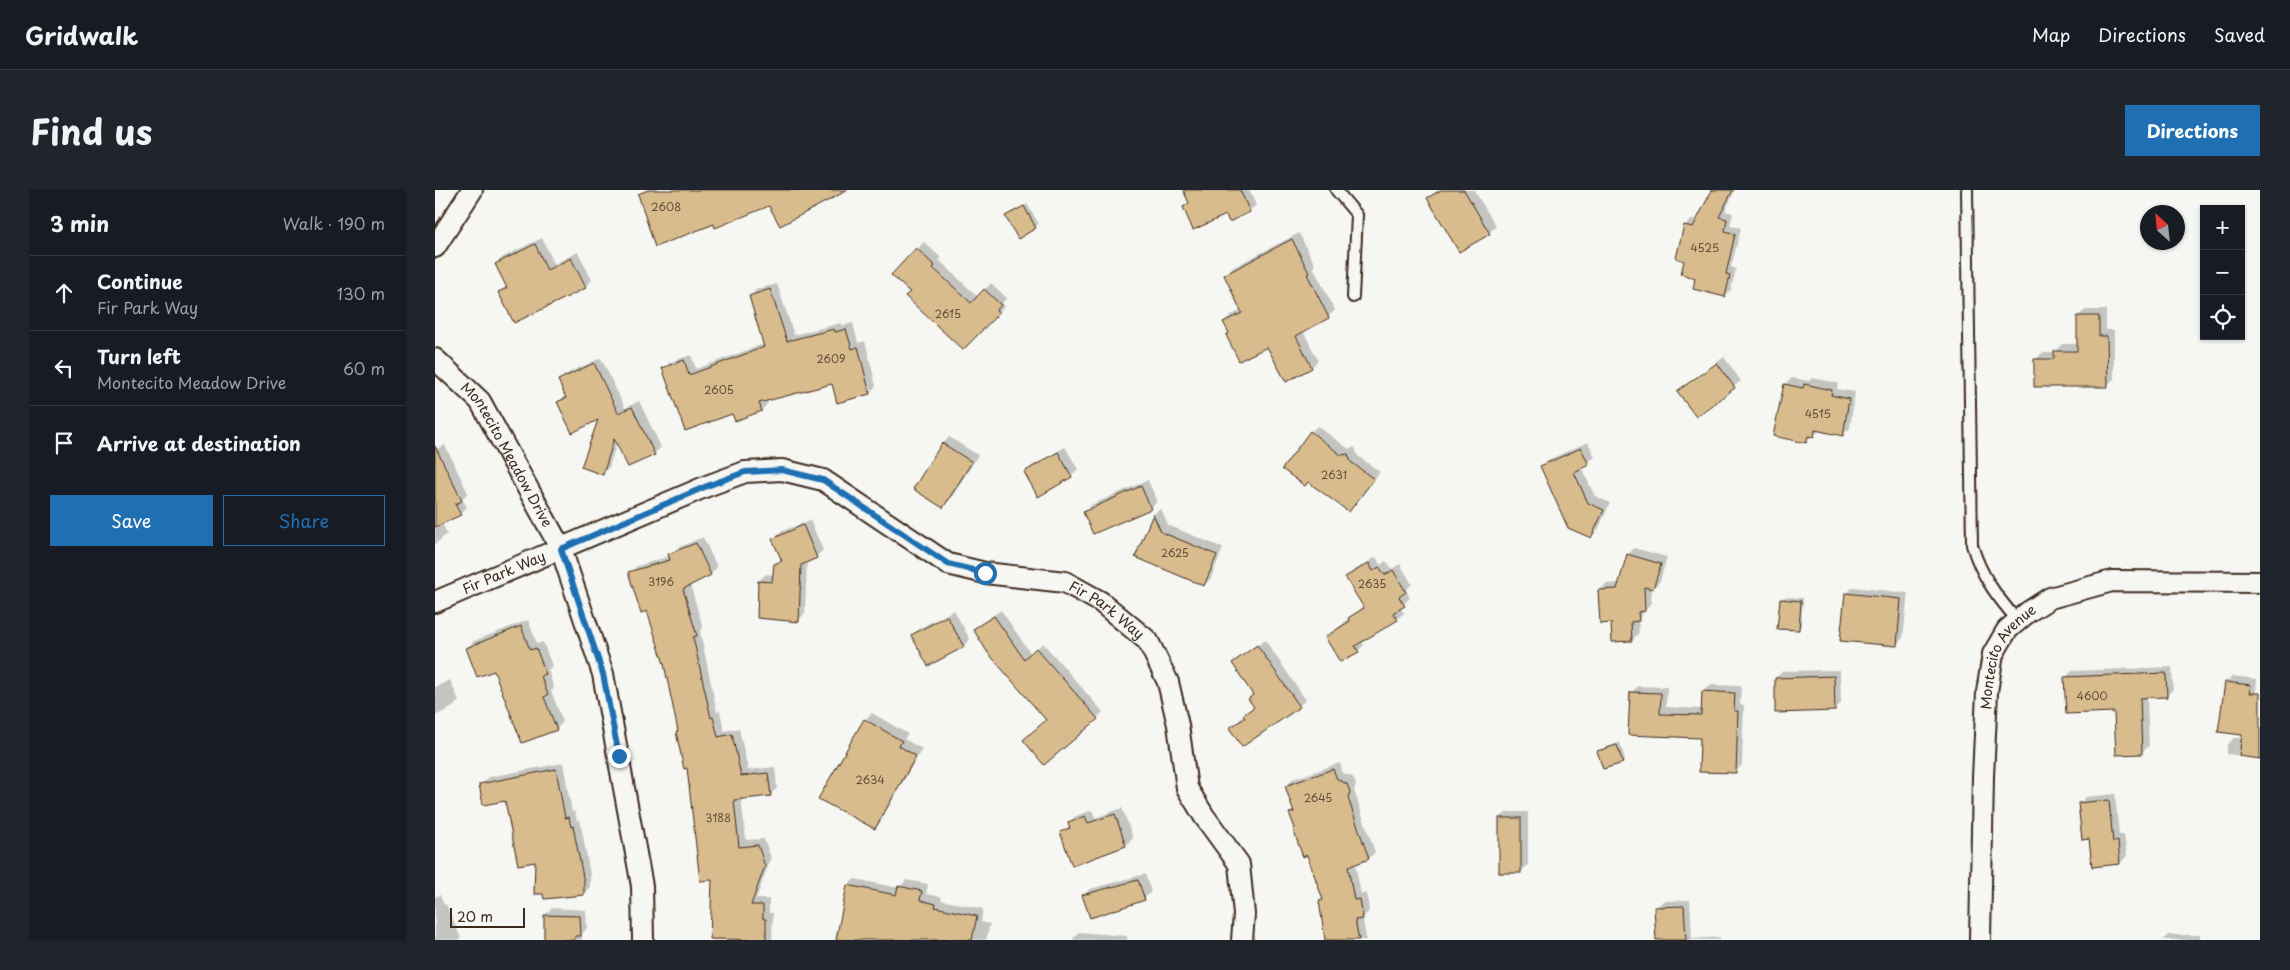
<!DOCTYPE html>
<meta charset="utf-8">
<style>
:root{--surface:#171b24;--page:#20242c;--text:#f1f3f6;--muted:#9ea1a6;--line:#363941;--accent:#1f6fb2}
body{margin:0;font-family:"Playpen Sans",sans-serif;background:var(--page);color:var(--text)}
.controls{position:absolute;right:15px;top:15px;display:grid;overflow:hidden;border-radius:0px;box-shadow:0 1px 4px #0004}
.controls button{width:45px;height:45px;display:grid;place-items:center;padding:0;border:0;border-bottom:1px solid var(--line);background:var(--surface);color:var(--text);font:25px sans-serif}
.compass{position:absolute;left:1705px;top:15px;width:45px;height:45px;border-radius:50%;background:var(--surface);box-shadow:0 1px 4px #0004;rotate:333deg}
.scale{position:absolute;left:15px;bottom:12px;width:75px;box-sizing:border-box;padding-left:5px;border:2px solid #3b2a1e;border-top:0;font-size:14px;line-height:18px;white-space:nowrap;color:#3b2a1e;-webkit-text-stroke:4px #f6f6f2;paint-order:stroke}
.stop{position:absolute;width:15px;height:15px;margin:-11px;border:4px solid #1f6fb2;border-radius:50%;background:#fff}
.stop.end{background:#1f6fb2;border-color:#fff;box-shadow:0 1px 5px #0008}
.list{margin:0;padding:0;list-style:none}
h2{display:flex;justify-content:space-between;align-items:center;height:65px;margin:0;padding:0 20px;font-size:21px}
h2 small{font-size:16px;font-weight:400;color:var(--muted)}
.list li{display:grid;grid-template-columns:32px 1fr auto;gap:15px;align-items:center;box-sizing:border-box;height:75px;padding:0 20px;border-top:1px solid var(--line)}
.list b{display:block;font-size:19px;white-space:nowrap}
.list p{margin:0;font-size:16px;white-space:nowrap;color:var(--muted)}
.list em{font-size:16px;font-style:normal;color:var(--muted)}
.actions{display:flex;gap:10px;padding:15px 20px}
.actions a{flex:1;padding:11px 0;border:1px solid var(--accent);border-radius:0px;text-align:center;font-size:18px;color:var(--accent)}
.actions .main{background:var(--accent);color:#fff}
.icon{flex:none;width:28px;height:28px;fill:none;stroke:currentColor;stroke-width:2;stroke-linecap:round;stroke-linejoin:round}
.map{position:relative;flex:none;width:1825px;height:750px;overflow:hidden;border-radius:0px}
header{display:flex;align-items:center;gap:30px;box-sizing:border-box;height:70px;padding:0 25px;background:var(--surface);border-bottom:1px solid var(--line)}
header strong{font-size:24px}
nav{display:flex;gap:28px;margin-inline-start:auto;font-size:18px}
.intro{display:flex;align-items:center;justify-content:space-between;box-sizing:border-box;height:120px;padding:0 30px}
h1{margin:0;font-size:35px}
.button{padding:12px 22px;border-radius:0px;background:var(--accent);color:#fff;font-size:18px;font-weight:700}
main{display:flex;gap:30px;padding:0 30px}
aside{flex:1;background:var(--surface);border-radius:0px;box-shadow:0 1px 4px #0004}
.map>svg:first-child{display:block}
.shadow{fill:#0003}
.building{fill:#d9bc8d;stroke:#3b2a1e}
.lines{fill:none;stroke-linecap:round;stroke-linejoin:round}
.service-casing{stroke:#3b2a1e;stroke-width:14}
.minor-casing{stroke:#3b2a1e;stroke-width:24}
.service{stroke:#f6f6f2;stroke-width:10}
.minor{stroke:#f6f6f2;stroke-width:20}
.route{stroke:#1f6fb2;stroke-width:6}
.labels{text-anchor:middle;stroke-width:4.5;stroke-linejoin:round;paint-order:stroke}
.number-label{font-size:11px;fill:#624e3a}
.street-label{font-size:14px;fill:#3b2a1e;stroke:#f6f6f2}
</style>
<header>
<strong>Gridwalk</strong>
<nav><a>Map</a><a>Directions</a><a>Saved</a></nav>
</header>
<div class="intro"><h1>Find us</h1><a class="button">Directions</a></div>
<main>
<aside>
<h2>3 min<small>Walk · 190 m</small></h2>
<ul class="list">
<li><svg class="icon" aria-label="ahead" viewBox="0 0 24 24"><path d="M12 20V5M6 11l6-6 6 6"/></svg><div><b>Continue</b><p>Fir Park Way</p></div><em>130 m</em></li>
<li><svg class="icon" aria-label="left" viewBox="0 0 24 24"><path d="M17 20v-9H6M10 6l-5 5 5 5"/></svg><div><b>Turn left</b><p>Montecito Meadow Drive</p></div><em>60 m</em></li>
<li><svg class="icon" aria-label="arrive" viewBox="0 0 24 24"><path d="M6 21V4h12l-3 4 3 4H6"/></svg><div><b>Arrive at destination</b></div></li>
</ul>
<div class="actions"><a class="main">Save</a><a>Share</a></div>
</aside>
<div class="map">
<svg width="1825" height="750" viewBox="0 0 1825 750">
<rect width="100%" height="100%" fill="#f6f6f2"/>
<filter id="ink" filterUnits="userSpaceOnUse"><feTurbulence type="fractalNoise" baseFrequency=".02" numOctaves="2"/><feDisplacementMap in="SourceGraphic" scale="10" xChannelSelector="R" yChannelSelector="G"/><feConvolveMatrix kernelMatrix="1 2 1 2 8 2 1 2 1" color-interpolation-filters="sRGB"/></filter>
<g filter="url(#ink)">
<g class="shadow">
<polygon points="749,0 814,0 821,15 814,21 791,23 749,17 755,11"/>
<polygon points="1003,0 1039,0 1061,36 1054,43 994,8"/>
<polygon points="1278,0 1300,0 1290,21 1298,23 1295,35 1306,38 1296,77 1301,79 1296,100 1289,106 1262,87 1251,70 1251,35 1257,29 1263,30"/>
<polygon points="592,14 604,34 583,47 572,26"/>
<polygon points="864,43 880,75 878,77 900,120 893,127 868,141 883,170 877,177 852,190 833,155 795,143 789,132 796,125 807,120 790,85 797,78"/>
<polygon points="107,48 119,74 143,62 157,90 150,97 65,102 72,95 61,74 68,67"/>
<polygon points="489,52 506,68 504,70 543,107 556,93 572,108 567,113 570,116 528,159 458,85"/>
<polygon points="342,94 359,145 406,133 407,136 418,133 423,153 430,151 441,196 435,203 397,192 332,209 333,213 327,220 301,229 298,222 228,179 235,172 256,165 261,179 329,154 315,106 322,99"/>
<polygon points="1650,120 1671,120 1671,140 1679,140 1679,189 1672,195 1601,169 1607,163 1620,163 1627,154 1643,154 1643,126"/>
<polygon points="1289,167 1306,191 1261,226 1251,195"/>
<polygon points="166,168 190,218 204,211 226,257 219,264 182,252 174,277 167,283 165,228 124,212 131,205 124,191 131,184"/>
<polygon points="1357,188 1374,191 1377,188 1403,193 1402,199 1420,202 1415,238 1408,245 1385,240 1371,252 1350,194"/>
<polygon points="882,236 914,259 920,257 923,266 945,282 914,321 876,242"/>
<polygon points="514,247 543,265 515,310 508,316 508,254"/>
<polygon points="1153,252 1160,267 1146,277 1160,306 1175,313 1163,340 1156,347 1106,277 1113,270"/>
<polygon points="10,255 33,303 27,309 32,317 25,324 7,333 12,344 0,354 0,260"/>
<polygon points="630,257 643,279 636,286 590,282 597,276"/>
<polygon points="713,290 722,311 716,318 659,343 650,322 656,315"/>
<polygon points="726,318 733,335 788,358 776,388 769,395 702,366 719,324"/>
<polygon points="375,330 388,360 381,367 372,371 370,423 364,430 323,427 324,391 331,384 339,385 340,374 347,368 339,349 345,342"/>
<polygon points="268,347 282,377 276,384 255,394 268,438 265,441 282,522 285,521 289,541 304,538 313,580 340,577 342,598 335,605 306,608 311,650 329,649 336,668 321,709 334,709 334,723 338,723 337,750 278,750 278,688 230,474 212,419 195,383 202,376 235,366 242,358"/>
<polygon points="1199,358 1232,367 1225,391 1218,398 1216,397 1216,413 1203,430 1204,443 1197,450 1177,432 1164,401 1171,394 1185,393 1193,365"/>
<polygon points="941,367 945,375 951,371 957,379 965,374 977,394 971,400 975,408 965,417 969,423 962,429 927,451 929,455 923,461 892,447 929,416 912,388 918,381"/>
<polygon points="1418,397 1473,403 1468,448 1461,455 1411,404"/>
<polygon points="1349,407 1368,408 1366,436 1363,439 1346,410"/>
<polygon points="519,420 535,450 528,456 478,445 485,438"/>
<polygon points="566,420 596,464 608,453 668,522 662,528 612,529 539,439"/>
<polygon points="93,430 102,454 108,452 117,476 113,480 119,498 116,501 128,532 121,539 59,479 32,458 39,451"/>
<polygon points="830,450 871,510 864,516 796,538 819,516 819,504 798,473"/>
<polygon points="1737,477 1738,499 1732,506 1712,507 1714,556 1707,562 1680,521 1630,488 1637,481"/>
<polygon points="1405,480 1406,513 1399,520 1341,488 1348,481"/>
<polygon points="1797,486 1822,489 1820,511 1825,511 1825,568 1792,564 1792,555 1799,548 1808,548 1808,543 1791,493"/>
<polygon points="15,490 24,511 18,517 0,526 0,497"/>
<polygon points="1275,495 1306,496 1305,515 1309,515 1307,575 1300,582 1267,546 1195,544 1196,503 1203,496 1232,497 1231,517 1267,519 1268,502"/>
<polygon points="437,523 473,544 469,549 487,559 446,630 440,637 430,530"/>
<polygon points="1185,552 1190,569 1187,572 1163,562 1167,559"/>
<polygon points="128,573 137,622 140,621 142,631 145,630 155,684 155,697 149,703 101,670 71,609 47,594 54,587"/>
<polygon points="905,573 908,583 918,587 921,594 919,601 940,662 934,668 920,673 926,704 932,703 934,721 928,728 931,750 891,750 885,711 888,708 856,623 860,620 851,596 858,589"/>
<polygon points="1680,604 1684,645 1689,645 1692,666 1685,673 1655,648 1644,614 1651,607"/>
<polygon points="687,618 698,648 691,655 638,674 627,642 635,635 634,632 641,626 657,620 660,628"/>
<polygon points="1072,622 1093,622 1093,675 1086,682 1065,628"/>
<polygon points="710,684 716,702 709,708 649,705 655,699"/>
<polygon points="420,689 464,698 471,690 493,694 491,704 507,707 506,710 548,719 546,732 555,734 551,750 402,750 413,695"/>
<polygon points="5,705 9,715 11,714 26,748 24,750 0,750 0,707"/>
<polygon points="1255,710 1257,749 1285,747 1285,750 1220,750 1222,748 1221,718 1228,711"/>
<polygon points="117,718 151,720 152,738 147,744 147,750 111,750 110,725"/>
<polygon points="644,742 692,746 692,750 637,750"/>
<polygon points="1733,745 1765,745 1765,749 1805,750 1728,750"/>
</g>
<g class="building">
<polygon points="213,0 413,0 345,36 334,16 280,38 279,34 220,57 203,4"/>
<polygon points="748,0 805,0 815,22 794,32 791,25 758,40 748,17 754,13"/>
<polygon points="1006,0 1029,0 1055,44 1024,62 992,8"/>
<polygon points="1277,0 1298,0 1284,27 1292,29 1290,41 1300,44 1291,84 1295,85 1290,107 1258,99 1260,88 1246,84 1249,71 1241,68 1249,35 1258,37"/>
<polygon points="589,16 601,38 583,49 570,26"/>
<polygon points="857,49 874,83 872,84 894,128 861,146 877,178 851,192 832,157 804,171 791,145 794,143 788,132 807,123 789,85"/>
<polygon points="100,54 112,80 136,68 151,98 79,133 63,102 72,98 60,74"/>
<polygon points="481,58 500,76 498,78 536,113 549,99 566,115 561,121 564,123 528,160 470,106 475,102 456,85"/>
<polygon points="335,99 352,151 399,139 400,142 411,139 417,159 423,157 435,204 402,213 397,194 324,213 327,221 300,231 297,224 250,241 227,178 249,170 254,185 329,157 314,106"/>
<polygon points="1642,126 1664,126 1664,146 1672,146 1673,197 1599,197 1599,169 1619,169 1619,161 1642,161"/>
<polygon points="159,173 183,223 197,217 220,265 193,277 179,249 168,285 146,277 163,230 137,243 122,212 131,208 123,190"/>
<polygon points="1282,173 1300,198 1261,227 1242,201"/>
<polygon points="1349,194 1368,198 1369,194 1397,200 1396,205 1414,209 1408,246 1380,240 1379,247 1373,246 1371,253 1338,246"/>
<polygon points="875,241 906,265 913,264 916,272 939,289 914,322 873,292 870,296 847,279"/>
<polygon points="507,253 537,272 508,318 478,299"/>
<polygon points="0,256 27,311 20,314 26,325 0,337"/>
<polygon points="1146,258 1154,275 1139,282 1153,313 1169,320 1156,348 1133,338 1105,276"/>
<polygon points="623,262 637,287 603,307 589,282"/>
<polygon points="706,296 716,319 658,344 648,322"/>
<polygon points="718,324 726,342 782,365 769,396 700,367"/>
<polygon points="368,335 382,368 366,375 364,432 322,428 323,391 337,392 339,374 347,371 337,349"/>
<polygon points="261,353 276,385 248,399 262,446 258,447 276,528 278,527 283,547 297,544 306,586 333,583 336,606 299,610 304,657 323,655 330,676 316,715 328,715 328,729 331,729 331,750 275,749 277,690 265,691 252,578 249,579 241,542 243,541 229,474 212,421 206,423 193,382 235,370 233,364"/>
<polygon points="1192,364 1226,374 1218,399 1209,397 1210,421 1203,422 1204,431 1196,432 1197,451 1177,452 1176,433 1165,434 1163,400 1182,399"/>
<polygon points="934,373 938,381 944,377 950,385 958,380 971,402 964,407 970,416 958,423 963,430 920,456 924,462 905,472 890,447 915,431 913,428 929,418 910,387"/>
<polygon points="1410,403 1466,409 1462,456 1405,451"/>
<polygon points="1345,409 1366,411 1364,440 1342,439"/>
<polygon points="512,426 529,457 493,476 476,445"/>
<polygon points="559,426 589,469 601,458 663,529 609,575 588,550 611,530 553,463 538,439"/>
<polygon points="86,436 95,460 101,458 111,484 106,486 113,505 109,507 122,540 87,553 59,481 42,487 31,458"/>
<polygon points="822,455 865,517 807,557 794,538 810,528 808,525 819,517 813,509 818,505 797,473"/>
<polygon points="1731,483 1732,507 1705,508 1707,564 1681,565 1679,522 1631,524 1629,487"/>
<polygon points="1399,486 1400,521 1340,523 1340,488"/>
<polygon points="1790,492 1816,495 1815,503 1825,503 1825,569 1804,566 1807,545 1783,542"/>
<polygon points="1267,501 1300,503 1299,521 1303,521 1301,583 1264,582 1265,548 1193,545 1195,502 1226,503 1225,524 1266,525"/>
<polygon points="429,529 467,551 464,556 481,566 440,639 383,609"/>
<polygon points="1182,555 1188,573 1168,579 1162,561"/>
<polygon points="121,579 130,628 134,627 136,637 138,636 149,692 149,705 109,709 108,704 99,704 100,672 83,675 70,611 48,615 44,594"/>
<polygon points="898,579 902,589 912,594 915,602 913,608 934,669 913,677 919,710 925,709 928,729 920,730 924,750 890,750 884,711 888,710 872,665 868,667 858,639 860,638 854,623 859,622 850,596"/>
<polygon points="1674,610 1678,652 1683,651 1685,674 1657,677 1654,649 1647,650 1643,613"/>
<polygon points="680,624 691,656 637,676 625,642 635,638 633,632 650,626 653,633"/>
<rect x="1064" y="628" width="22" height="55"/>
<polygon points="703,690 710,710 655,728 647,705"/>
<polygon points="412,695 461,705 463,696 487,701 485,710 501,714 500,717 542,726 537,750 401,750"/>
<polygon points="1249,716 1251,750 1221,750 1219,717"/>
<polygon points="109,725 145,726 146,746 140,746 140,750 109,750"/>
</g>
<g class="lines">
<g class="service-casing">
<g id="service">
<polyline points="901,0 922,25 918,107"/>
<path d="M1532,0L1537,355C1546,386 1562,407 1583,431"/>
</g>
</g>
<g class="minor-casing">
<g id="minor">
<polyline points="0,57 37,0"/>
<path id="s1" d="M0,169L45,211L126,359L168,484L207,696L208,750"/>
<path id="s2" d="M0,412L272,296L310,282L347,280L388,290L513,374L550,383L630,392L666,412L713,451L733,492L743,535L752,598L769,626L804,674L809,724L807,750"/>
<path id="s3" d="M1545,750L1548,587L1552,502L1558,464L1572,440L1593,422L1615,408L1677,391L1825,392"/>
</g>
</g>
<use href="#service" class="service"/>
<use href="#minor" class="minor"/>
</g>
</g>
<g class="lines" filter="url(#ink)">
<polyline class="route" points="184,566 168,484 126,359 272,296 310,282 347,280 388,290 513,374 550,383"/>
</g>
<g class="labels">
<g class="number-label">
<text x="231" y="21">2608</text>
<text x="1270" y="62">4525</text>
<text x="513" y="128">2615</text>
<text x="396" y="173">2609</text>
<text x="284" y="204">2605</text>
<text x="1383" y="228">4515</text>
<text x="899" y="289">2631</text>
<text x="740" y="367">2625</text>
<text x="226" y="396">3196</text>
<text x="937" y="398">2635</text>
<text x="1657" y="510">4600</text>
<text x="435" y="594">2634</text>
<text x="883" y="612">2645</text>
<text x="283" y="632">3188</text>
</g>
<g class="street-label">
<text dy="5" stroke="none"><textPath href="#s1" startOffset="121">Montecito Meadow Drive</textPath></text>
<text dy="5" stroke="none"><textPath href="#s2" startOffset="75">Fir Park Way</textPath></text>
<text dy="5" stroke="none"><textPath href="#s2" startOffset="735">Fir Park Way</textPath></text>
<text dy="5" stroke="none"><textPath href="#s3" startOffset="290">Montecito Avenue</textPath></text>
</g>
</g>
</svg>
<div class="controls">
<button>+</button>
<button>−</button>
<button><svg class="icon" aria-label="locate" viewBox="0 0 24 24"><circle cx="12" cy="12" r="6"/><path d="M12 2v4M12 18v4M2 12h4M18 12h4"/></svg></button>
</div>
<svg class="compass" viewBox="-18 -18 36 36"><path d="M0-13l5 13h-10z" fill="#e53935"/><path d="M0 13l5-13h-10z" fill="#9ea1a6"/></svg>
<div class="scale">20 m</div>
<div class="stop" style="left:550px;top:383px"></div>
<div class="stop end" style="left:184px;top:566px"></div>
</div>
</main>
